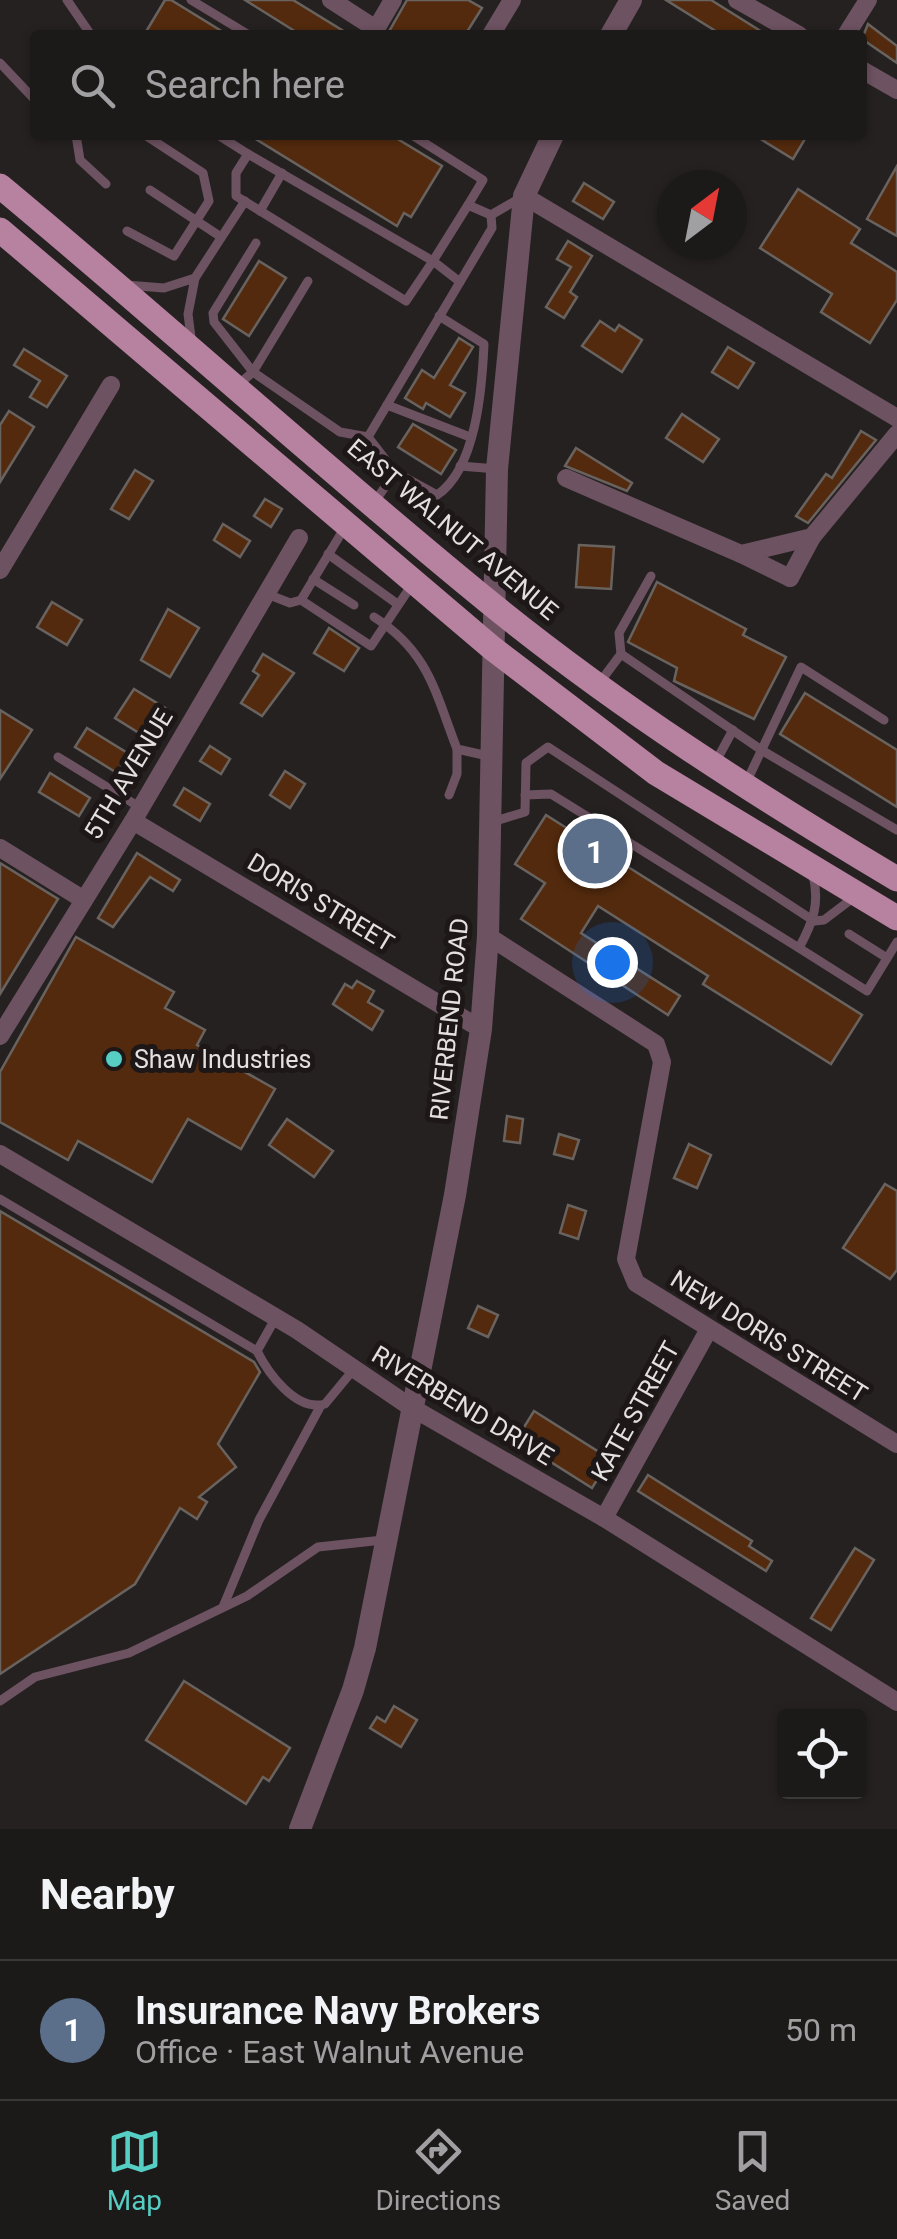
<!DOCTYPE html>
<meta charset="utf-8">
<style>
:root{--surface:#1c1919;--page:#292626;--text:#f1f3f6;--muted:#a0a0a2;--line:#3a3838;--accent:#56cec4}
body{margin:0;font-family:Roboto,sans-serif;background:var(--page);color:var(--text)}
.controls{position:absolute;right:30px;bottom:30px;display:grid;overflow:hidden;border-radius:10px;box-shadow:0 2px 8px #0004}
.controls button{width:90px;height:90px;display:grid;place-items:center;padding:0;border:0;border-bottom:2px solid var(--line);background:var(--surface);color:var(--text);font:50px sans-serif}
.compass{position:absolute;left:657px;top:170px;width:90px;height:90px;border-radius:50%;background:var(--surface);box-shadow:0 2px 8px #0004;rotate:32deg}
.you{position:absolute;left:612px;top:962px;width:35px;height:35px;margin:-25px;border:8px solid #fff;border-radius:50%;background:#1a73e8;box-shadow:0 0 0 15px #1a73e833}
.badge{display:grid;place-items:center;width:65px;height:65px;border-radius:50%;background:var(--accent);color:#fff;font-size:32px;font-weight:700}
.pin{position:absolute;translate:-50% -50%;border:5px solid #fff;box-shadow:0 2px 10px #0006}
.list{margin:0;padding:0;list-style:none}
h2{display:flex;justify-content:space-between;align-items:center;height:130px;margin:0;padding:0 40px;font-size:42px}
h2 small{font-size:32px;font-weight:400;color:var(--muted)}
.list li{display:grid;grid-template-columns:65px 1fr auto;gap:30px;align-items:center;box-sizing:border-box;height:140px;padding:0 40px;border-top:2px solid var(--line)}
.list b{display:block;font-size:38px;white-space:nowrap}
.list p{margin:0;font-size:32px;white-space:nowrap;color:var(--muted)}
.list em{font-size:32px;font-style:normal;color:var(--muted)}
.icon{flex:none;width:55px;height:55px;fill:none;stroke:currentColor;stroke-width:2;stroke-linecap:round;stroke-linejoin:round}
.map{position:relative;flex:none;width:897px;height:1829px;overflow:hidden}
.search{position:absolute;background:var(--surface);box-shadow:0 2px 8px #0004;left:30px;right:30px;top:30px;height:110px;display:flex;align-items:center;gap:25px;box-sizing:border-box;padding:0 35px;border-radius:10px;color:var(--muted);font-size:38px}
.sheet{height:270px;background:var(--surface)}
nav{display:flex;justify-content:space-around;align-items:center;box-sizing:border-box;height:140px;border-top:2px solid var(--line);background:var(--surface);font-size:28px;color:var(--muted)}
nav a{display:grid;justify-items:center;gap:5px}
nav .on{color:var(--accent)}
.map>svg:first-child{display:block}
.building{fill:#532a0d;stroke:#696360;stroke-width:2.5}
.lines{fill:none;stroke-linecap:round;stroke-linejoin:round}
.service{stroke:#6d5261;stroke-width:9}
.minor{stroke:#6d5261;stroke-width:18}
.tertiary{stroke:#6d5261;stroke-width:22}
.primary{stroke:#b781a0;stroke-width:25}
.poi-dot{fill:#56cec4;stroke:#1d1717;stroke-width:4}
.labels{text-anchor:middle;stroke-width:10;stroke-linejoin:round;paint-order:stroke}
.street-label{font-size:25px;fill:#e4e0e0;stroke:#1d1717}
.poi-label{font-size:25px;fill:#e4e0e0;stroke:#1d1717;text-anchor:start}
</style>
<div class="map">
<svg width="897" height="1829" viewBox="0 0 897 1829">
<rect width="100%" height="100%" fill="#262121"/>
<g class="building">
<polygon points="165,0 171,0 228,35 144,35"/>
<polygon points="245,0 293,0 350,35 301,35"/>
<polygon points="407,0 468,0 482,8 465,35 387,35"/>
<polygon points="666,0 711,0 767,35 722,35"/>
<polygon points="868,24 897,46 897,63 862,39"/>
<polygon points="249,135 391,135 442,166 411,217 404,213 397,226"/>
<polygon points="754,135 798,135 805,139 793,159"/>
<polygon points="897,166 897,236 867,219"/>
<polygon points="584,183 614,202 603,219 573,201"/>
<polygon points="798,189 860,229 851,243 897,272 897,300 870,343 821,312 832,294 760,248"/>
<polygon points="568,241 592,256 570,292 577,297 564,318 546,307 571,267 557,259"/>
<polygon points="259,261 286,278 249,336 223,319"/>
<polygon points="600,321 615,331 619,325 642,340 622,372 582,346"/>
<polygon points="459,338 473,347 450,385 465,393 450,417 426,403 423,409 405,398 422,370 434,378"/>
<polygon points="728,347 754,363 738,388 712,372"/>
<polygon points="24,349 67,376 47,407 30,397 40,381 14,365"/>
<polygon points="9,411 34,427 0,482 0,425"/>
<polygon points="682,414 719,439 703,462 666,438"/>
<polygon points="413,424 456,450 441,474 398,447"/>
<polygon points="861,431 876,440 808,523 796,516 826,474 832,478"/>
<polygon points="576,448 632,483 627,491 565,466"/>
<polygon points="135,470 153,481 129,519 111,509"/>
<polygon points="265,499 282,509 271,527 254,516"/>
<polygon points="223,524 250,541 240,557 214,540"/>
<polygon points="579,545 614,547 611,589 576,587"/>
<polygon points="657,582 746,629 743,635 786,657 754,719 674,681 677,668 628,642"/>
<polygon points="52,602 82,620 67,645 37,627"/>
<polygon points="168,609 199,628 170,677 141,660"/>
<polygon points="329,628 359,648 344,671 314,653"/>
<polygon points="263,654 294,673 262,716 241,703 259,675 253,671"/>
<polygon points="134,689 165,708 147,738 115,718"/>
<polygon points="805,693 897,750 897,807 780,734"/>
<polygon points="0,710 32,730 0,779"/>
<polygon points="87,728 129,754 117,773 75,747"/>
<polygon points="210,746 230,759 221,774 200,761"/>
<polygon points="285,771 305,784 290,808 270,795"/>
<polygon points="50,773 90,798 79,816 39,792"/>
<polygon points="184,788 210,804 200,821 174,805"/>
<polygon points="546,815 862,1015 831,1064 703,984 708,976 598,906 581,933 680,996 668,1015 521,919 545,883 515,864"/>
<polygon points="137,853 180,880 173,891 150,877 113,927 98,918"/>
<polygon points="0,863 58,899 0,994"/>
<polygon points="76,937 174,992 165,1008 205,1030 197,1045 275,1089 241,1149 188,1119 152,1182 78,1141 68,1160 0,1122 0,1072"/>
<polygon points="357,981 374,991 368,1002 383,1011 372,1030 333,1004 345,984 352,988"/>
<polygon points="507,1116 523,1119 520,1143 504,1141"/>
<polygon points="287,1119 333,1151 314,1177 269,1145"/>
<polygon points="559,1134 579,1140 573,1159 554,1154"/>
<polygon points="689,1144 711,1155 697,1188 674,1178"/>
<polygon points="885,1184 897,1191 897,1270 890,1279 843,1248"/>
<polygon points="568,1205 586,1211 578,1239 560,1233"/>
<polygon points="0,1211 254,1362 260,1372 218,1444 236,1467 199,1497 207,1502 197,1519 180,1508 135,1584 0,1674"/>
<polygon points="478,1306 498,1315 488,1337 468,1328"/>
<polygon points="534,1411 610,1459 592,1488 516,1440"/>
<polygon points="648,1475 752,1541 749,1546 772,1561 766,1571 638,1491"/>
<polygon points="855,1548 874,1560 831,1630 811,1618"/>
<polygon points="184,1681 290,1748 269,1781 263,1777 246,1804 146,1740"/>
<polygon points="394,1706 417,1720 401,1747 370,1728 377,1717 385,1722"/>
</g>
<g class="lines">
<g class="service">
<polyline points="67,0 91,35"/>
<polyline points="191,0 249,35"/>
<polyline points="0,63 35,100"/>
<polyline points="76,135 80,160 106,184"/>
<polyline points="218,135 248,154"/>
<polyline points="412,135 483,180 468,205"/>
<polygon points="248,154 433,261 406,301 236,196 236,173"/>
<polyline points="150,190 221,237"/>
<polyline points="260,211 282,173"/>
<polyline points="491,215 492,228 460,282 433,261 468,205 491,215 522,197"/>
<polyline points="127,231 174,256 209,201 203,173 145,135"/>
<polyline points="256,243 213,313 214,322 253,372 308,281"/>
<polyline points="195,278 245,201"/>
<polyline points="126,285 164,288 195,278 188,314 192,345"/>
<path d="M439,316L484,344C482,389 476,469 437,495L395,472L368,437L460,282"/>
<polyline points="239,384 253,372 340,432 368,437"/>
<polyline points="387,405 470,437"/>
<polyline points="460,466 497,469"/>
<polyline points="374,503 395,472"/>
<polyline points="345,527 301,600 371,646 413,583"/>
<polyline points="328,554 396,603"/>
<polyline points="313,579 354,605"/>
<polyline points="267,594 290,603 301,600"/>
<path d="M374,617C429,652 435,692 457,749L488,756"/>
<polyline points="621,654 619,633 651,576"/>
<polyline points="600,682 621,654 763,751 897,830"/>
<polyline points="58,757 141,808"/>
<polyline points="715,763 733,730"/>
<polyline points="745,785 801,667 884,720"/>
<polyline points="449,795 457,774 457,749"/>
<polyline points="525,795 551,794 799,948"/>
<polyline points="492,822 525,812 526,763 548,747 814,921"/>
<path d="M813,875C820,904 813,922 799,948L867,991L897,942"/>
<polyline points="814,921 824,920 853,898"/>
<polyline points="849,934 887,958"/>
<path d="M0,1199L257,1351C268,1373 296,1412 325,1404L354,1369"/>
<polyline points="257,1351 275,1319"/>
<polyline points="223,1607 259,1520 320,1407"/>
<polyline points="0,1701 35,1677 129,1653 247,1596 318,1547 383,1540"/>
</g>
<g class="minor">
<polyline points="331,0 376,29 393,0"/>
<polyline points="737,0 799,35"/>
<polyline points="491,35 512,0"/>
<polyline points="846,35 868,0"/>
<polyline points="862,70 897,90"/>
<polyline points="524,196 897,418"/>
<polyline points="566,478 741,554 812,537 897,434"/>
<polyline points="741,554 790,578"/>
<polyline points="0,570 111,385"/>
<polyline points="790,578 812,537"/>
<polyline points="133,821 481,1029"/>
<polyline points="0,848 84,900"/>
<polyline points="488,936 656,1044 662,1062 626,1259 636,1283 897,1444"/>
<polyline points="0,1036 133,821 299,538"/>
<polyline points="0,1154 297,1330 409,1406 604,1518 897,1702"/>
<polyline points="604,1518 709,1329"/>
</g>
<g class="tertiary">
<polyline points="611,35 631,0"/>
<polyline points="300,1829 353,1690 365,1648 455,1195 481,1029 488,936 497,469 524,196 553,135"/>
</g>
<g class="primary">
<path d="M0,186C165,323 324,468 490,603C618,707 756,795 897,879"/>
<polyline points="0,230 492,648 656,773 897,918"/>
</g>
</g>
<circle class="poi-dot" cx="114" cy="1059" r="10"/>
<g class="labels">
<g class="street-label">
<text transform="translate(453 529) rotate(40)" y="9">EAST WALNUT AVENUE</text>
<text transform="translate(128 774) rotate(-59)" y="9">5TH AVENUE</text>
<text transform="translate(321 902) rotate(31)" y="9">DORIS STREET</text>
<text transform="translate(449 1019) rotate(-84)" y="9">RIVERBEND ROAD</text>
<text transform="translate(769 1336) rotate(32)" y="9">NEW DORIS STREET</text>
<text transform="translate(463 1405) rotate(31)" y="9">RIVERBEND DRIVE</text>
<text transform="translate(635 1411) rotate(-61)" y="9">KATE STREET</text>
</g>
<g class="poi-label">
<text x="134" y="1068">Shaw Industries</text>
</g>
</g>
</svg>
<div class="controls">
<button><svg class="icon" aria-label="locate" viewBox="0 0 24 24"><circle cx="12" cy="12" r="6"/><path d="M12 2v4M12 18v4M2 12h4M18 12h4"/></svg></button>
</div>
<svg class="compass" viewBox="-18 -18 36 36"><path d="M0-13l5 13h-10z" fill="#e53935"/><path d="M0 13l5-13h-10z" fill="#a0a0a2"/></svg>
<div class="you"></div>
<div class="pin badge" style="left:595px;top:851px;background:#5c6f8a">1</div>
<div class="search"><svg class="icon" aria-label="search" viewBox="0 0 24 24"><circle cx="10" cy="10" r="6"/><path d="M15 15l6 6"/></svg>Search here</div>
</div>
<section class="sheet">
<h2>Nearby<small></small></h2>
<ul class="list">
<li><span class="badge" style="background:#5c6f8a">1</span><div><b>Insurance Navy Brokers</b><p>Office · East Walnut Avenue</p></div><em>50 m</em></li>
</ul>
</section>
<nav>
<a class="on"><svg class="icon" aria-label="map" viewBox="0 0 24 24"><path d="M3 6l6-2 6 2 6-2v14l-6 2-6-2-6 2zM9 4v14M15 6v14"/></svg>Map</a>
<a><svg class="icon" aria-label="directions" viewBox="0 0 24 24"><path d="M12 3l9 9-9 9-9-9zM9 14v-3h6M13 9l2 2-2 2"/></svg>Directions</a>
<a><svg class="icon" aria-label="saved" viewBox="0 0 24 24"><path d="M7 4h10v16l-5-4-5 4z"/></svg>Saved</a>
</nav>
